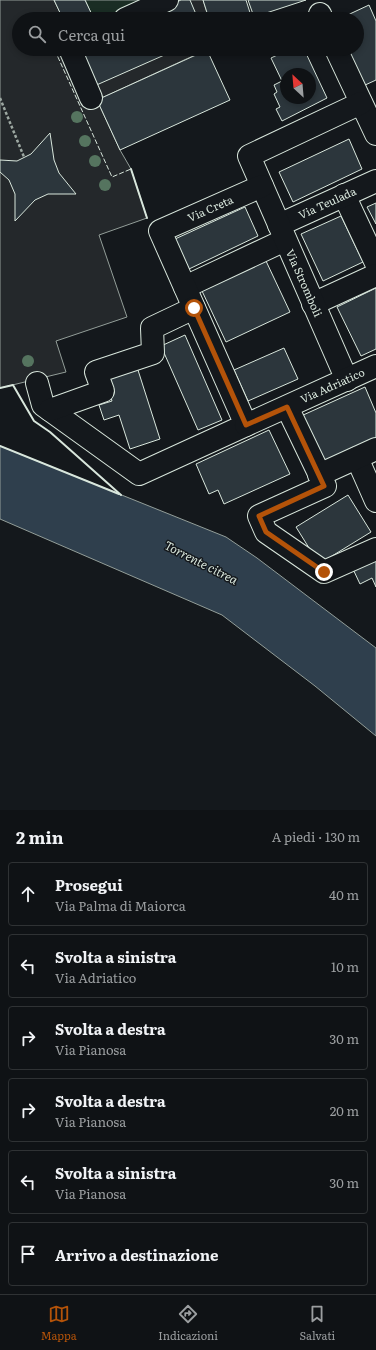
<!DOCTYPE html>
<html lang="it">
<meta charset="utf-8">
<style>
:root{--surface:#0f1215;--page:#1d2022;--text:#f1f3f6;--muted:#9b9ea0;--line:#2f3234;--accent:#b45309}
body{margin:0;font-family:Literata,serif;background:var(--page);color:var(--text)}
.compass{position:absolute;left:280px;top:68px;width:36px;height:36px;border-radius:50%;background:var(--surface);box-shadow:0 2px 6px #0003;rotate:334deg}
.stop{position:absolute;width:12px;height:12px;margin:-9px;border:3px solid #b45309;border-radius:50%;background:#fff}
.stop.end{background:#b45309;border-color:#fff;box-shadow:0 1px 4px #0008}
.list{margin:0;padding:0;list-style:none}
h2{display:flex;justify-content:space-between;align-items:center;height:52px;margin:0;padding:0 16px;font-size:17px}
h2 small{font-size:13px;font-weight:400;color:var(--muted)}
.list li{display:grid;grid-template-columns:26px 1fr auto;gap:12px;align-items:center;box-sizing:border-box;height:64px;margin:0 8px 8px;padding:0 8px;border:1px solid var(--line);border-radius:4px}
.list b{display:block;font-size:15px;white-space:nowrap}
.list p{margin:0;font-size:13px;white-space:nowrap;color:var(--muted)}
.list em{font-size:13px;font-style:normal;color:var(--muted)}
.icon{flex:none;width:22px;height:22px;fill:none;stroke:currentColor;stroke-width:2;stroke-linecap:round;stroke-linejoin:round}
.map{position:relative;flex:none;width:376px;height:810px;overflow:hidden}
.search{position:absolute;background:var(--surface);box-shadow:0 2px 6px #0003;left:12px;right:12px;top:12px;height:44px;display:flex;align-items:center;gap:10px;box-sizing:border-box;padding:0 14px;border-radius:22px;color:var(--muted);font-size:15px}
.sheet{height:484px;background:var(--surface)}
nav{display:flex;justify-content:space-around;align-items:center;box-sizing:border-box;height:56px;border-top:1px solid var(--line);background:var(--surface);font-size:11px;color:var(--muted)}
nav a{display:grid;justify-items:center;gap:2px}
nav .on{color:var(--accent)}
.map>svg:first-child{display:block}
.green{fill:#1a2d24;stroke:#939e99}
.parking{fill:#24282b;stroke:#939e99}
.water{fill:#2f3f4d;stroke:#939e99}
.building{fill:#2c363c;stroke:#d8e6dc;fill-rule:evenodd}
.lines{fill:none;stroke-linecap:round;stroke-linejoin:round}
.minor-casing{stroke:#d8e6dc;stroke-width:24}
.path{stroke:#9da8a2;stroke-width:2.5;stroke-dasharray:3 2;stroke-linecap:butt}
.minor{stroke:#14181c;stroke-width:22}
.fence{stroke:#d8e6dc;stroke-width:1;stroke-dasharray:5 2;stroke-linecap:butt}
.wall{stroke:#d8e6dc;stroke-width:2}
.tree{fill:#55745f}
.route{stroke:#b45309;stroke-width:5}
.labels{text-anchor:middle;stroke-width:3;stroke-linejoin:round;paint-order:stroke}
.street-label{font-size:11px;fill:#d8e6dc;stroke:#14181c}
.water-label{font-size:12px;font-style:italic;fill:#d8e6dc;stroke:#14181c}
</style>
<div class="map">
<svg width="376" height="810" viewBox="0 0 376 810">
<rect width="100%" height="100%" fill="#14181c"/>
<polygon class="green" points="85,0 151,0 109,19 94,19"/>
<g class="parking">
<polygon points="0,0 54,0 63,19 19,19 19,49 208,49 97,100 120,150 131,169 147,218 99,235 127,317 56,341 66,372 0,388"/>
<polygon points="151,0 203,0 209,19 109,19"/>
</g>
<polygon class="water" points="0,446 226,537 257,558 376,648 376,736 315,686 222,615 0,519"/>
<g class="building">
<polygon points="54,0 85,0 94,19 63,19"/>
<polygon points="181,0 190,0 198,19 138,19"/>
<polygon points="203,0 246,0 252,19 209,19"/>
<polygon points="248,0 306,0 254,17"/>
<polygon points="369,5 376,21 376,80 363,86 346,49 357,49 357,19 339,19"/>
<polygon points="75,49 178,49 92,87"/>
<path d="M290,49H304L327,98L282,121L276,109L280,107L274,94L277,92L274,85L282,81L271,58ZM286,74H310V98H286Z"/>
<polygon points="207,50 230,100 120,150 97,100"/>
<polygon points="50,133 54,160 59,173 76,194 48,194 35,200 15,221 15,194 9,180 0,172 0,160 17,161 31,154"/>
<polygon points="349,139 362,169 293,202 279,172"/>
<polygon points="376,203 376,224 367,207"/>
<polygon points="245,207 258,236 189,269 175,239"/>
<polygon points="341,216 363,262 323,281 301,234"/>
<polygon points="266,261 290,312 226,342 202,291"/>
<polygon points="376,288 376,349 361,356 337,307"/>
<polygon points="185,335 222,420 198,430 161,346"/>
<polygon points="284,348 298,379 248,401 234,370"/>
<polygon points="137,367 160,439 130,449 119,415 104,420 99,405 112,401 105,378"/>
<polygon points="365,387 376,413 376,441 323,465 301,416"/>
<polygon points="269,430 290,474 224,504 218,490 209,494 196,464"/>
<polygon points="348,495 371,532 319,564 296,527"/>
<polygon points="376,556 376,587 372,578 360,584 352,567"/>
</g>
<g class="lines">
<g class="minor-casing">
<g id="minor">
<polyline points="320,14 322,19"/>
<polyline points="125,19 167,0"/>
<polyline points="70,49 91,98"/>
<polyline points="336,49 376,134"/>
<polyline points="344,195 376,263"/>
<path id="s1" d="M279,225L376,181"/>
<polyline points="185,287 285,240"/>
<polyline points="313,304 376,275"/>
<polyline points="347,380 249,156 361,103"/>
<path id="s2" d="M37,383L43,405L139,474L246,425L160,231L262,186"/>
<polyline points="287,407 325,486 259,516 266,532 324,572 376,549"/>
<polyline points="50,410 103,391 96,372 153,353 152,328 194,308"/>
<path id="s3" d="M246,425L376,366"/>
<polyline points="357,458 376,501"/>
<polyline points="319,475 376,449"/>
</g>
</g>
<polyline class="path" points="0,98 24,157"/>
<use href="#minor" class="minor"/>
<polyline class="fence" points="62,53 57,55 112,177 131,169"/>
<g class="wall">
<polyline points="109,19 116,16"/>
<polyline points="131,169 147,218"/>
<polyline points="0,388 13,385 34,421 50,432 121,495"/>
<polyline points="0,446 119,494"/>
</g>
</g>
<g class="tree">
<circle cx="77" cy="117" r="6"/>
<circle cx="85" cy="141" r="6"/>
<circle cx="95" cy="161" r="6"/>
<circle cx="105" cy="185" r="6"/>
<circle cx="28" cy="361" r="6"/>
</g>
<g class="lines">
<polyline class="route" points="194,308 246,425 287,407 324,486 259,516 266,532 324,572"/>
</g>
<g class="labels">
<g class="street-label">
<text dy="4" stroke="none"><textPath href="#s1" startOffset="53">Via Teulada</textPath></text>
<text dy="4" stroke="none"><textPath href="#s2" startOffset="526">Via Creta</textPath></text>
<text transform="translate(304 283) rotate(66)" y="4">Via Stromboli</text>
<text dy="4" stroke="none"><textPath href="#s3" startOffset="95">Via Adriatico</textPath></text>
</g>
<g class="water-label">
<text transform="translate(201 563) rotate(27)" y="4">Torrente citrea</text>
</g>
</g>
</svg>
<svg class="compass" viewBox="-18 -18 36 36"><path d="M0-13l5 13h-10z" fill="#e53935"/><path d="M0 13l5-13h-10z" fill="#9b9ea0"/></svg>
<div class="stop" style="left:194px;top:308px"></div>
<div class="stop end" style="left:324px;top:572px"></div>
<div class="search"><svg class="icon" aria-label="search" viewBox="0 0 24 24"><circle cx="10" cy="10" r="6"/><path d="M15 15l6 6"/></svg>Cerca qui</div>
</div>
<section class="sheet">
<h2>2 min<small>A piedi · 130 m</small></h2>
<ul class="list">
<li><svg class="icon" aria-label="ahead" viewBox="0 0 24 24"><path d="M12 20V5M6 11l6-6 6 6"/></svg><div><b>Prosegui</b><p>Via Palma di Maiorca</p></div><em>40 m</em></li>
<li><svg class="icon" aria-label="left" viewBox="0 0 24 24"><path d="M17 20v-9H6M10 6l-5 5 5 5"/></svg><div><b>Svolta a sinistra</b><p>Via Adriatico</p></div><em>10 m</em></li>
<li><svg class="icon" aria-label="right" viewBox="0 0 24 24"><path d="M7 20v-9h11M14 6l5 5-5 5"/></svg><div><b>Svolta a destra</b><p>Via Pianosa</p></div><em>30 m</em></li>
<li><svg class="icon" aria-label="right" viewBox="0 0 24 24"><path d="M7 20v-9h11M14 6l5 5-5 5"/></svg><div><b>Svolta a destra</b><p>Via Pianosa</p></div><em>20 m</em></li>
<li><svg class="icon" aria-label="left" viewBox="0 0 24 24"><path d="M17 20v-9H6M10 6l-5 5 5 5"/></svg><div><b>Svolta a sinistra</b><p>Via Pianosa</p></div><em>30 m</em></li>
<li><svg class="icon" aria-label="arrive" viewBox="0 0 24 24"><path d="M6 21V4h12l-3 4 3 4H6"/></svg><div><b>Arrivo a destinazione</b></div></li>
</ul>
</section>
<nav>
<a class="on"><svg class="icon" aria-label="map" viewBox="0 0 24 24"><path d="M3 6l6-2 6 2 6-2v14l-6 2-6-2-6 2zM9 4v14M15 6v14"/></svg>Mappa</a>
<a><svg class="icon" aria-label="directions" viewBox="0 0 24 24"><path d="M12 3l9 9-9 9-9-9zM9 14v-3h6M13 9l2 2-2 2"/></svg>Indicazioni</a>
<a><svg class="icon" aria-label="saved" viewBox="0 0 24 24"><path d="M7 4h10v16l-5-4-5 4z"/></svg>Salvati</a>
</nav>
